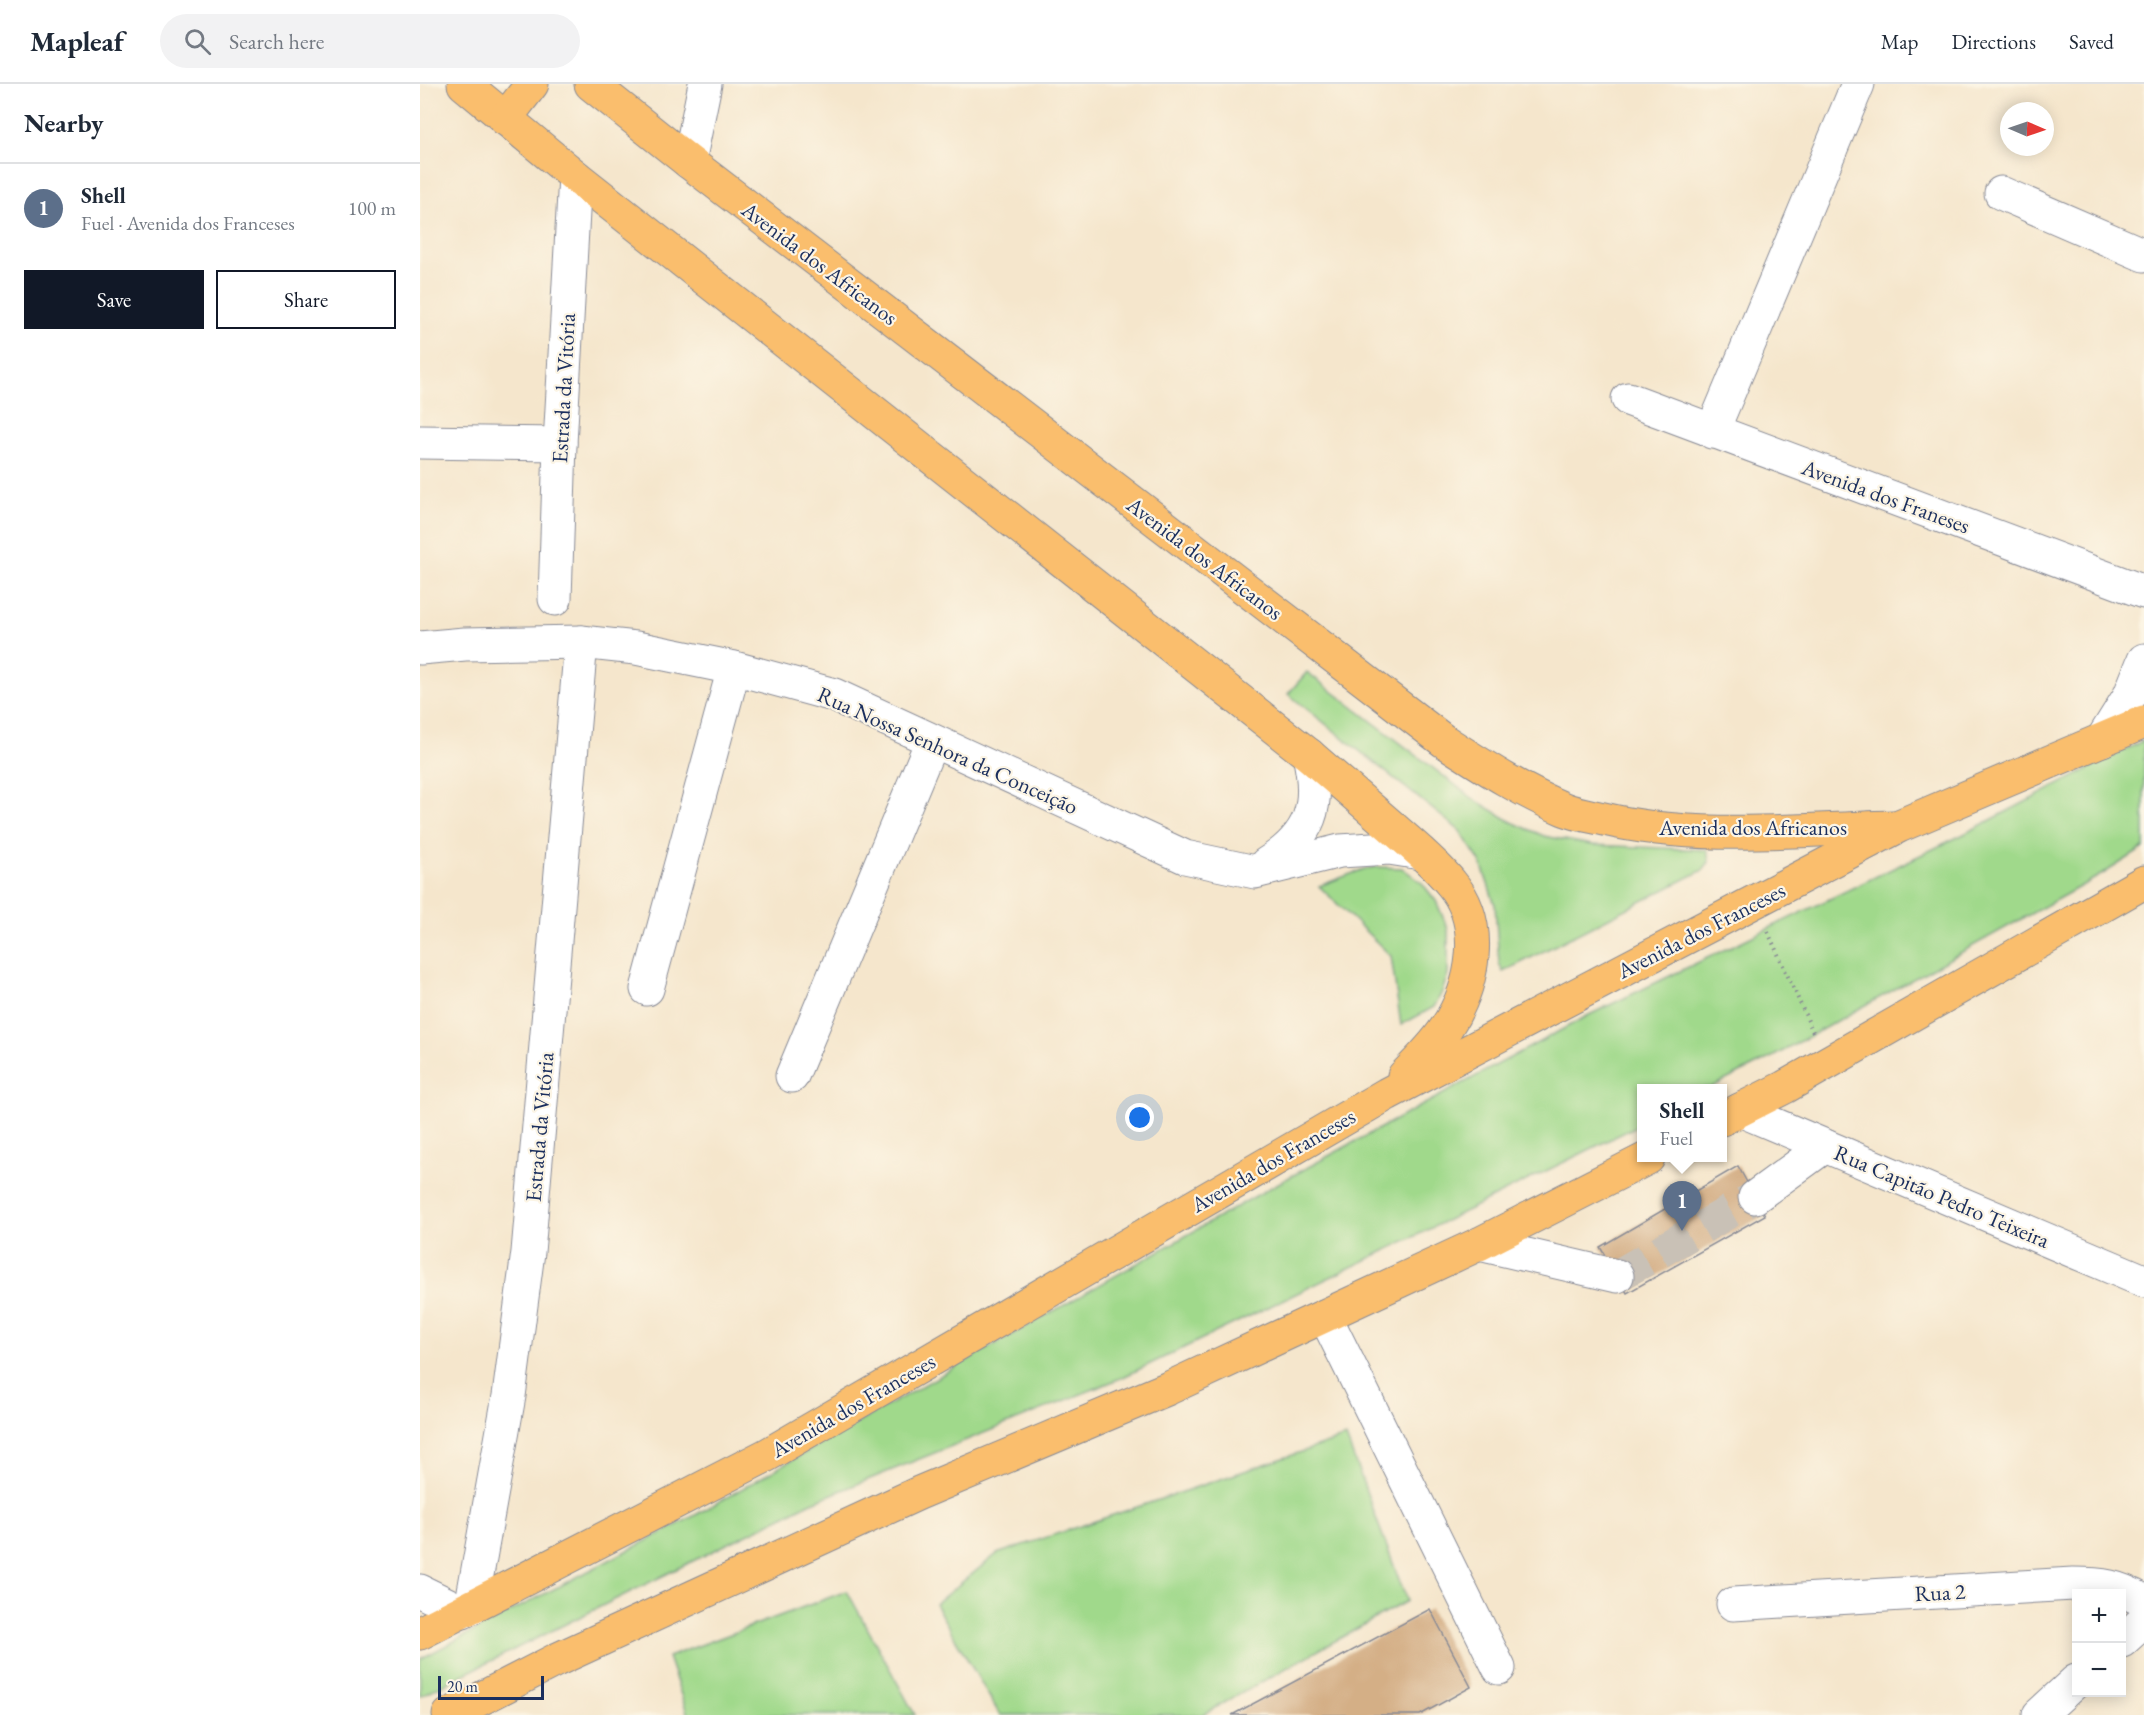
<!DOCTYPE html>
<meta charset="utf-8">
<style>
:root{--surface:#fff;--page:#f2f2f3;--text:#1f2937;--muted:#747a83;--line:#e0e1e3;--accent:#111827}
body{margin:0;font-family:"EB Garamond",serif;background:var(--page);color:var(--text)}
.controls{position:absolute;right:18px;bottom:18px;display:grid;overflow:hidden;border-radius:0px;box-shadow:0 3px 15px #0003}
.controls button{width:54px;height:54px;display:grid;place-items:center;padding:0;border:0;border-bottom:2px solid var(--line);background:var(--surface);color:var(--text);font:30px sans-serif}
.compass{position:absolute;left:1580px;top:18px;width:54px;height:54px;border-radius:50%;background:var(--surface);box-shadow:0 3px 15px #0003;rotate:92deg}
.scale{position:absolute;left:18px;bottom:15px;width:106px;box-sizing:border-box;padding-left:6px;border:3px solid #1b2f5e;border-top:0;font-size:16px;line-height:21px;white-space:nowrap;color:#1b2f5e;-webkit-text-stroke:4px #fcf5e5;paint-order:stroke}
.you{position:absolute;left:720px;top:1034px;width:21px;height:21px;margin:-15px;border:4px solid #fff;border-radius:50%;background:#1a73e8;box-shadow:0 0 0 9px #1a73e833}
.badge{display:grid;place-items:center;width:39px;height:39px;border-radius:50%;background:var(--accent);color:#fff;font-size:20px;font-weight:700}
.pin{position:absolute;translate:-50% -50px;filter:drop-shadow(0 2px 3px #0008)}
.pin::after{content:'';position:absolute;top:32px;width:21px;height:18px;background:inherit;clip-path:polygon(0 0,100% 0,50% 100%)}
.popup{position:absolute;left:1217px;top:1000px;width:90px;height:78px;box-sizing:border-box;display:grid;place-content:center;border-radius:0px;background:var(--surface);filter:drop-shadow(0 2px 4px #0005);font-size:20px;white-space:nowrap;color:var(--muted)}
.popup b{font-size:22px;color:var(--text)}
.popup::after{content:'';position:absolute;left:50%;top:100%;margin-left:-12px;border:12px solid transparent;border-top-color:var(--surface)}
.list{margin:0;padding:0;list-style:none}
h2{display:flex;justify-content:space-between;align-items:center;height:78px;margin:0;padding:0 24px;font-size:26px}
h2 small{font-size:20px;font-weight:400;color:var(--muted)}
.list li{display:grid;grid-template-columns:39px 1fr auto;gap:18px;align-items:center;box-sizing:border-box;height:90px;padding:0 24px;border-top:2px solid var(--line)}
.list b{display:block;font-size:22px;white-space:nowrap}
.list p{margin:0;font-size:20px;white-space:nowrap;color:var(--muted)}
.list em{font-size:20px;font-style:normal;color:var(--muted)}
.actions{display:flex;gap:12px;padding:18px 24px}
.actions a{flex:1;padding:14px 0;border:2px solid var(--accent);border-radius:0px;text-align:center;font-size:21px;color:var(--accent)}
.actions .main{background:var(--accent);color:#fff}
.icon{flex:none;width:33px;height:33px;fill:none;stroke:currentColor;stroke-width:2;stroke-linecap:round;stroke-linejoin:round}
.map{position:relative;flex:none;width:1724px;height:1631px;overflow:hidden}
header{display:flex;align-items:center;gap:36px;box-sizing:border-box;height:84px;padding:0 30px;background:var(--surface);border-bottom:2px solid var(--line)}
header strong{font-size:28px}
nav{display:flex;gap:33px;margin-inline-start:auto;font-size:21px}
.search{width:420px;height:54px;background:var(--page);display:flex;align-items:center;gap:15px;box-sizing:border-box;padding:0 21px;border-radius:33px;color:var(--muted);font-size:22px}
main{display:flex}
aside{flex:1;background:var(--surface)}
.map>svg:first-child{display:block}
.green{fill:#a0d98b;stroke:#5e8474;stroke-width:1.5}
.building{fill:#d4af86}
.lines{fill:none;stroke-linecap:round;stroke-linejoin:round}
.minor-tunnel{stroke:#c9c1b6;stroke-width:33;stroke-dasharray:33 16;stroke-linecap:butt}
.minor-casing{stroke:#888a95;stroke-width:35}
.major-casing{stroke:#888a95;stroke-width:35}
.path{stroke:#888a95;stroke-width:4;stroke-dasharray:1.5 4.5;stroke-linecap:butt}
.minor{stroke:#fff;stroke-width:33}
.major{stroke:#fabe6d;stroke-width:33}
.labels{text-anchor:middle;stroke-width:4.5;stroke-linejoin:round;paint-order:stroke}
.street-label{font-size:22px;fill:#1b2f5e;stroke:#fcf5e5}
</style>
<header>
<strong>Mapleaf</strong>
<div class="search"><svg class="icon" aria-label="search" viewBox="0 0 24 24"><circle cx="10" cy="10" r="6"/><path d="M15 15l6 6"/></svg>Search here</div>
<nav><a>Map</a><a>Directions</a><a>Saved</a></nav>
</header>
<main>
<aside>
<h2>Nearby<small></small></h2>
<ul class="list">
<li><span class="badge" style="background:#5c6f8a">1</span><div><b>Shell</b><p>Fuel · Avenida dos Franceses</p></div><em>100 m</em></li>
</ul>
<div class="actions"><a class="main">Save</a><a>Share</a></div>
</aside>
<div class="map">
<svg width="1724" height="1631" viewBox="0 0 1724 1631">
<rect width="100%" height="100%" fill="#fcf5e5"/>
<filter id="ink" filterUnits="userSpaceOnUse"><feTurbulence type="fractalNoise" baseFrequency=".0167" numOctaves="2"/><feDisplacementMap in="SourceGraphic" scale="12" xChannelSelector="R" yChannelSelector="G"/><feConvolveMatrix kernelMatrix="1 2 1 2 8 2 1 2 1" color-interpolation-filters="sRGB"/></filter>
<filter id="wash" filterUnits="userSpaceOnUse"><feTurbulence type="fractalNoise" baseFrequency=".008" numOctaves="4" result="noise"/><feDisplacementMap in="SourceGraphic" scale="24" xChannelSelector="R" yChannelSelector="G"/><feGaussianBlur stdDeviation="1.35" result="paint"/><feColorMatrix in="noise" values="0 0 0 0 0 0 0 0 0 0 0 0 0 0 0 0 0 1.4 0 .05"/><feComposite in="paint" operator="in"/></filter>
<g filter="url(#wash)">
<rect width="100%" height="100%" fill="#f5e6cc"/>
<g class="green">
<polygon points="887,588 1055,716 1092,738 1124,752 1172,761 1287,766 1289,778 1283,786 1083,888 1079,879 1075,821 1061,779 1040,747 868,610"/>
<polygon points="1724,656 1724,764 1681,791 1354,972 1290,1004 1222,1004 1221,1040 977,1161 701,1294 390,1419 0,1612 0,1575 272,1433 855,1101 1169,931 1542,751"/>
<polygon points="957,783 982,784 1002,799 1016,817 1028,845 1028,890 1022,908 1014,923 981,941 971,872 899,802 944,785"/>
<polygon points="926,1353 987,1517 782,1631 580,1631 515,1520 577,1470"/>
<polygon points="427,1507 495,1631 268,1631 248,1573"/>
</g>
<g id="blocks">
<g class="building">
<polygon points="1318,1082 1345,1131 1207,1209 1180,1163"/>
<polygon points="1010,1525 1051,1603 1000,1631 812,1631"/>
</g>
</g>
</g>
<g filter="url(#ink)">
<use href="#blocks" fill-opacity="0" stroke="#888a95" stroke-width="1.5"/>
<g class="lines">
<polyline class="minor-tunnel" points="1197,1192 1335,1113"/>
<g class="minor-casing">
<g id="minor">
<polyline points="269,78 285,0"/>
<polyline points="1581,109 1724,171"/>
<polyline points="1208,315 1724,508"/>
<polyline points="1292,348 1438,0"/>
<polyline points="0,358 140,360"/>
<polyline points="135,515 140,360 155,92"/>
<polyline points="0,564 45,560 161,558 216,564 314,584 414,611 765,773 835,788 920,767 969,764 1001,769"/>
<polyline points="1682,656 1710,611 1724,576"/>
<path d="M846,780C891,752 901,722 889,671"/>
<polyline points="227,905 314,584"/>
<polyline points="372,992 512,657"/>
<polyline points="1320,1026 1724,1197"/>
<polyline points="1335,1113 1405,1062"/>
<polyline points="1059,1160 1197,1192"/>
<polyline points="905,1232 1079,1584"/>
<polyline points="0,1507 43,1528"/>
<path d="M1313,1520L1653,1500C1683,1500 1697,1502 1724,1517"/>
<polyline points="51,1524 89,1312 108,1168 161,558"/>
<polyline points="1702,1557 1724,1537"/>
<polyline points="1619,1631 1656,1597"/>
</g>
</g>
<g class="major-casing">
<g id="major">
<path d="M44,0L155,92L889,671C917,695 944,719 972,743C992,761 1014,778 1031,799C1066,840 1054,902 1026,944C1015,961 999,977 984,992"/>
<path d="M171,0L269,78L1024,657C1063,682 1101,707 1144,725C1156,730 1171,732 1184,735C1277,757 1377,746 1472,743"/>
<polyline points="85,35 112,0"/>
<polyline points="1302,1035 1365,1003 1724,798"/>
<polyline points="0,1549 347,1371 967,1010 1479,742 1724,638"/>
<polyline points="29,1631 136,1576 499,1409 749,1304 1059,1160 1228,1074"/>
</g>
</g>
<polyline class="path" points="1348,848 1393,948"/>
<use href="#minor" class="minor"/>
<use href="#major" class="major"/>
</g>
</g>
<g class="labels">
<g class="street-label">
<text transform="translate(400 179) rotate(37)" y="8">Avenida dos Africanos</text>
<text transform="translate(143 304) rotate(-87)" y="8">Estrada da Vitória</text>
<text transform="translate(1466 412) rotate(20)" y="8">Avenida dos Franeses</text>
<text transform="translate(785 474) rotate(37)" y="8">Avenida dos Africanos</text>
<text transform="translate(528 666) rotate(24)" y="8">Rua Nossa Senhora da Conceição</text>
<text x="1333" y="751">Avenida dos Africanos</text>
<text transform="translate(1281 846) rotate(-27)" y="8">Avenida dos Franceses</text>
<text transform="translate(119 1043) rotate(-85)" y="8">Estrada da Vitória</text>
<text transform="translate(853 1076) rotate(-30)" y="8">Avenida dos Franceses</text>
<text transform="translate(1522 1112) rotate(23)" y="8">Rua Capitão Pedro Teixeira</text>
<text transform="translate(433 1321) rotate(-30)" y="8">Avenida dos Franceses</text>
<text transform="translate(1520 1508) rotate(-3)" y="8">Rua 2</text>
</g>
</g>
</svg>
<div class="controls">
<button>+</button>
<button>−</button>
</div>
<svg class="compass" viewBox="-18 -18 36 36"><path d="M0-13l5 13h-10z" fill="#e53935"/><path d="M0 13l5-13h-10z" fill="#747a83"/></svg>
<div class="scale">20 m</div>
<div class="you"></div>
<div class="pin badge" style="left:1262px;top:1147px;background:#5c6f8a">1</div>
<div class="popup"><b>Shell</b>Fuel</div>
</div>
</main>
